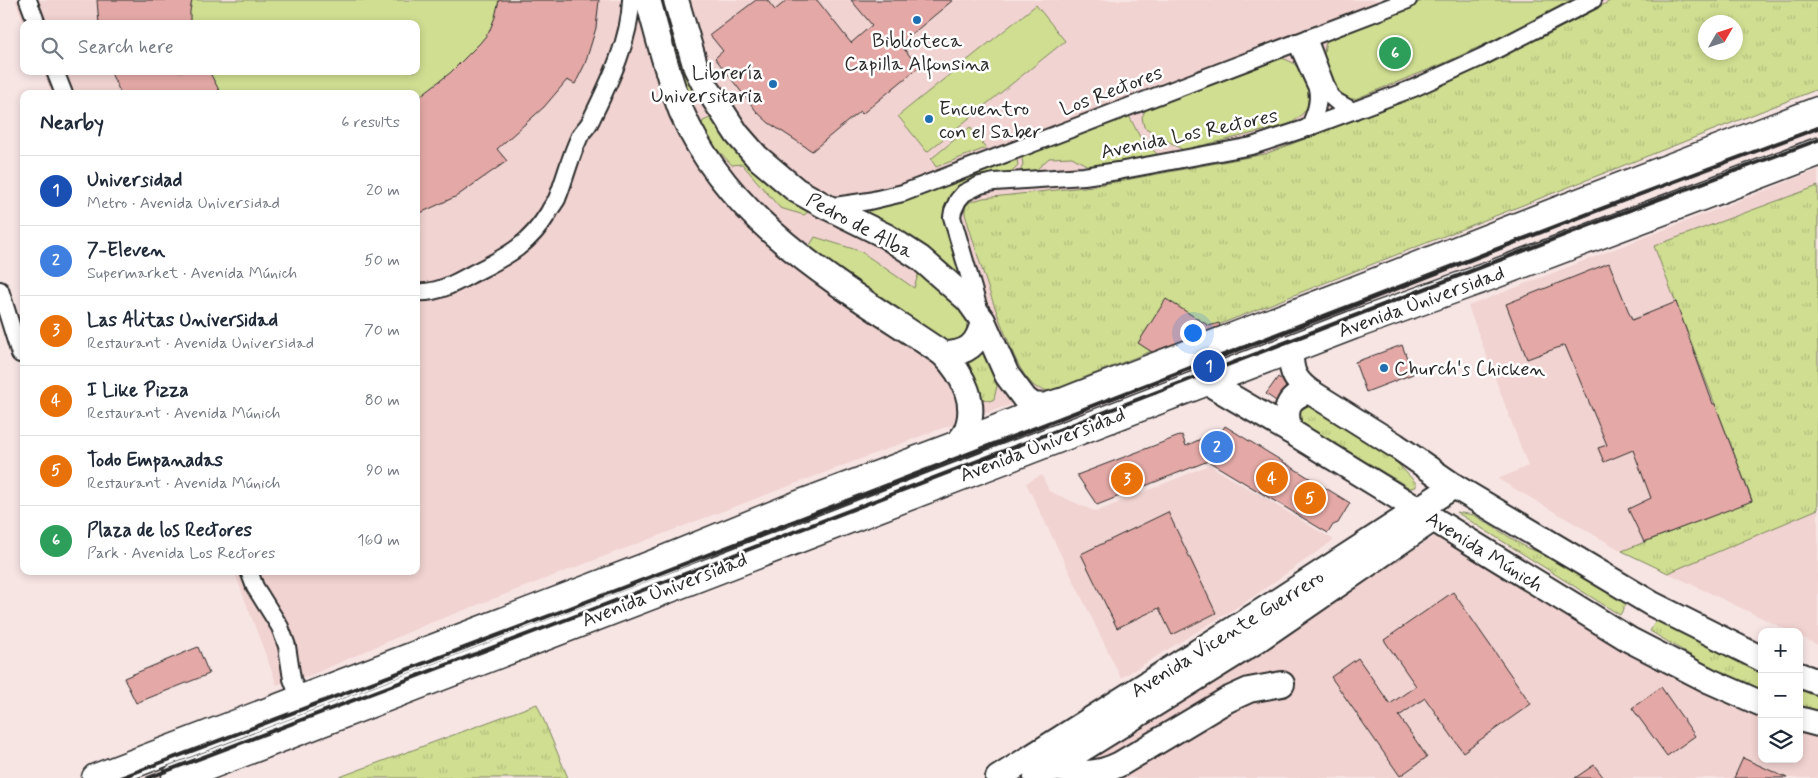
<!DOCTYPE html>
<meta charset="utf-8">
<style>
:root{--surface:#fff;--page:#f2f2f3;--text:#1f2937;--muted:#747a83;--line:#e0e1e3;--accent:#0f766e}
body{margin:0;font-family:Mynerve,sans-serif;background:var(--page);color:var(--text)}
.controls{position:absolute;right:15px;bottom:15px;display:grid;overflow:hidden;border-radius:10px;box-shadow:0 2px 8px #0003}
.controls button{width:45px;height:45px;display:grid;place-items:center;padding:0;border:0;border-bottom:1px solid var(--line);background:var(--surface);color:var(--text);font:25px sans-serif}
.compass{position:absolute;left:1698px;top:15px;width:45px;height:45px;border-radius:50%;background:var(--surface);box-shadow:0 2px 8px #0003;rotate:51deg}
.you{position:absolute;left:1192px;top:332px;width:18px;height:18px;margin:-12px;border:4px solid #fff;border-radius:50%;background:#1a73e8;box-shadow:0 0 0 8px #1a73e833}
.badge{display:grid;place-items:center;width:32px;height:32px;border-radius:50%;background:var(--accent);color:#fff;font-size:16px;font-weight:700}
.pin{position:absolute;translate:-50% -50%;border:2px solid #fff;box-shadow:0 1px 5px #0006}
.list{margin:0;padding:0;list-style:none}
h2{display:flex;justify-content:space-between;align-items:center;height:65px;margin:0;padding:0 20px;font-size:21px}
h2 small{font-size:16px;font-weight:400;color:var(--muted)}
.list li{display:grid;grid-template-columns:32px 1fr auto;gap:15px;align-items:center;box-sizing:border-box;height:70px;padding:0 20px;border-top:1px solid var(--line)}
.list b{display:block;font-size:19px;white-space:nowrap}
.list p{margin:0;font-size:16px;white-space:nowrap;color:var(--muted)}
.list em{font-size:16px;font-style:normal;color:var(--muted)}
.icon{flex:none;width:28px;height:28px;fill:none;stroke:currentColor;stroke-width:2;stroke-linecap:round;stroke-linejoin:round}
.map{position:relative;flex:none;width:1818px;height:778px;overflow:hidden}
.search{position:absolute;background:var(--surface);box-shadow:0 2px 8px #0003;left:20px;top:20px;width:400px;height:55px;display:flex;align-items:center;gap:12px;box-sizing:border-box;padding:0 18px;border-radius:10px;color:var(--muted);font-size:19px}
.panel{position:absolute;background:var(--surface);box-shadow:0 2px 8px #0003;left:20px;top:90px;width:400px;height:485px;border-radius:10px}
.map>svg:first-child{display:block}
.built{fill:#f1d3d1;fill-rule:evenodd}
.grass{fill:url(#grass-tufts);stroke:#7d845e;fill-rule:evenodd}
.garden{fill:#cfde91;stroke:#7d845e}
.building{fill:#e4a9a6;stroke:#2b2b2b}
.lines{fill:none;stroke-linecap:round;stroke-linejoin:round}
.street-casing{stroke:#2b2b2b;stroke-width:20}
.secondary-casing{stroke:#2b2b2b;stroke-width:28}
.highway-casing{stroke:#2b2b2b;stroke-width:31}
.street{stroke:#fff;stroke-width:16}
.secondary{stroke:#fff;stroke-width:24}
.highway{stroke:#fff;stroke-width:28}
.rail{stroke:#2b2b2b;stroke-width:4}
.poi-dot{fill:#1f6fb2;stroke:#fff;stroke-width:2}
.labels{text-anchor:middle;stroke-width:5;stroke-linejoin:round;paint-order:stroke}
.poi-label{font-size:20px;fill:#2b2b2b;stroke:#fff;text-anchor:start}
.street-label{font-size:20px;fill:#2b2b2b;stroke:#fff}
</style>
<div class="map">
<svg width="1818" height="778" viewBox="0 0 1818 778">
<defs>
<pattern id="grass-tufts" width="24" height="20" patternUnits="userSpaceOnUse" patternTransform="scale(1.25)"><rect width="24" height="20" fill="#cfde91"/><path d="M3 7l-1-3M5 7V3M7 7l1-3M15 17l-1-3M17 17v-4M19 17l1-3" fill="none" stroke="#b2bf7d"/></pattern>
</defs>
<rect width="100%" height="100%" fill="#f7e5e4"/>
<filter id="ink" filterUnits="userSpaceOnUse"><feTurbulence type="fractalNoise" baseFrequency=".02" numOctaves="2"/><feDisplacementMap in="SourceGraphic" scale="10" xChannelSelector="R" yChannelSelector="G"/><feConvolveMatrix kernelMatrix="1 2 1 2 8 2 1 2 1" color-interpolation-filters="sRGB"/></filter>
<g filter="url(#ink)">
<g class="built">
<path d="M15,0H1818V89L1050,391L937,430L694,522L425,625L309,676L292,679L277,685L234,571H416V94H52L43,71H416V24H24ZM1706,22H1736V52H1706Z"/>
<polygon points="1818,170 1818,645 1799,636 1799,632 1791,632 1622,551 1498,479 1528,466 1468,306"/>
<polygon points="1209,465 1334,540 1247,601 1121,678 1026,483 1042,475 1049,491 1096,512"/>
<polygon points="1440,533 1649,658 1762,718 1762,759 1799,759 1799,732 1818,737 1818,778 1059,778"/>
</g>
<g class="grass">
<path d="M1612,0H1818V89L1050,391C1044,390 1037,389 1033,385C1020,372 1013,354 1007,338C990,298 978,256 965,214V207L970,202L983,198L1093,186L1265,154L1395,105L1551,33ZM1706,22H1736V52H1706Z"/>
<polygon points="1818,186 1818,509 1668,573 1622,551 1752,500 1654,246"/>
<polygon points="983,350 997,386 994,399 990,401 980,398 964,361 975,358"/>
<polygon points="1309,405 1313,405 1384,449 1416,483 1416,487 1410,488 1301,423 1299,419 1300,411"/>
<polygon points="1456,512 1474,515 1527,548 1575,565 1629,599 1620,615"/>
<polygon points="1659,616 1762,670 1762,691 1714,669 1650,631"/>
<polygon points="1799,684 1818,691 1818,714 1799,706"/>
<polygon points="537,704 568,778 337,778"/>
</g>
<g class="garden">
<polygon points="112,0 574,0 416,184 416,94 136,94 125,71 416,71 416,24 114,24"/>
<path d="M1425,0H1571L1505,35L1440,65L1355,99C1350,99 1347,100 1343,97C1327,86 1318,53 1329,36Z"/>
<polygon points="1036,5 1065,41 927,152 898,116"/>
<polygon points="661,15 673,24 697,89 694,92 686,92"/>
<path d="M1281,58C1293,61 1298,66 1304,77C1316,97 1308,114 1288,125L1183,150L1144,127L1142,117L1148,105L1273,59Z"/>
<polygon points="1127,112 1140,137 1157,154 1156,156 1088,166 1072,157 1049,158 1033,173 1019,174 1023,165 1021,152"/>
<path d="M710,118L715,120C742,151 771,193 808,212L804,215L780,208L742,164L732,165L715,147L710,145L701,127L703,121Z"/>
<polygon points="970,127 986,148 936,167 931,159"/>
<path d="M1016,155L1018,165L1010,173C978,177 946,183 944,222L963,278L962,279L899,231L864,211L865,208Z"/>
<path d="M815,237L860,251L914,288L919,272C934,281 976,312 965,333C961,341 954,342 945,342L807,250Z"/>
</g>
<g class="building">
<polygon points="97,0 192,0 190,11 190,24 99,24"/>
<polygon points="499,0 599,0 596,28 585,64 575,84 567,80 544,107 497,149 507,161 457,196 416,215 416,99 450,73 480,43 489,32 495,17"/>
<polygon points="756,0 767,0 775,10 787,0 817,0 851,43 872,25 851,0 953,0 900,44 919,67 862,114 860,111 812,151 769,123 757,112 715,58 723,51 710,35"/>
<polygon points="110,71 209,71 221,94 121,94"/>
<polygon points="1609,263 1632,320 1676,302 1713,404 1715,404 1752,501 1644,542 1628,509 1651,498 1633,450 1604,462 1598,448 1607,445 1565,345 1527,359 1506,304"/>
<polygon points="1166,299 1209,326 1219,323 1220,326 1152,352 1138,343"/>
<polygon points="1402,345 1413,374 1366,392 1355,362"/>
<polygon points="1278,377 1282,380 1286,387 1276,401 1266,394"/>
<polygon points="1225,426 1350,503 1338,523 1333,525 1328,533 1208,461 1097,505 1077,475 1182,435 1186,446 1213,433 1220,434"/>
<polygon points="1168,512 1216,613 1172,635 1159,608 1117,628 1081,554"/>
<polygon points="1453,592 1531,704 1463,752 1425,698 1399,716 1427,757 1400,776 1331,677 1358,658 1390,704 1416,686 1384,640"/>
<polygon points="198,647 209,674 136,703 124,678"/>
<polygon points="1661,687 1695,736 1667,756 1632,708"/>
<polygon points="1743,758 1787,778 1734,778"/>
<polygon points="1594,765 1604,778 1575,778"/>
</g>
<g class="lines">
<g class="street-casing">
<g id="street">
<polyline points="28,0 37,24"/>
<polyline points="1308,38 1330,96 1337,102 1353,111"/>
<path d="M1296,42L1317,88C1320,103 1315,114 1309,128"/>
<polyline points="55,71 64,94"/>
<polyline points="828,207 869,201 903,193 1408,0"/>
<polyline points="0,290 20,354"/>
<path d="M416,292C435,294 454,284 470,275C505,257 528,247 549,212C551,207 555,203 557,199C565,179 570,157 579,138C581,132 587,128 590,122C608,85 630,42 631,0"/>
<polyline points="979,309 952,217 953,211 958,200 964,193 980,185 994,182 1084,176 1118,171 1252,146 1304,129 1414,88 1482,57 1593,0"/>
<polyline points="249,571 255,587 280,627 287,646 292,679 300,700"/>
</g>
</g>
<g class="secondary-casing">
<g id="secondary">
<path d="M648,0C658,36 668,78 682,113C732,227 845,287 943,354C963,374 979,405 965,433C963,437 958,442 955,446"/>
<polyline points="676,0 696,68 703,82 737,134 757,157 796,190 823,205 886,236 920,258 968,300 983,321 1007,375 1025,399 1033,405 1044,406 1060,401"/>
<path d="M943,354C967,354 978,345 983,321"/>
<path d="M1291,356C1291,373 1296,381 1309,391L1395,445L1454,486L1652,604L1762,659"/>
<polyline points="1215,387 1290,431 1630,640 1710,681 1762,704"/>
<path d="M1290,431C1284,409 1286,398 1309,391"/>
<polyline points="1799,675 1818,682"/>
<polyline points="1799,719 1818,724"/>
<path d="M1053,768C1081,773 1093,777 1120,764L1227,700L1249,690L1282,684"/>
<polyline points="998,778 1273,604 1454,486"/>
<polyline points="1036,778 1253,643 1426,524"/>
</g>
</g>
<g class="highway-casing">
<g id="highway">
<polyline points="96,778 654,564 796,506 955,446 1077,397 1341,296 1558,211 1818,111"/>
<polyline points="176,778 1353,325 1484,278 1818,152"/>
</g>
</g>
<use href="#street" class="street"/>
<use href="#secondary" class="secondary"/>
<use href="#highway" class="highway"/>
<g class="rail">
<polyline points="120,778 570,608 1603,208 1818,128"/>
<polyline points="148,778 573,617 1606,219 1818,140"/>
</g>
</g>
</g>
<g class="poi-dot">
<circle cx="917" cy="20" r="5"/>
<circle cx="773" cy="84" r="5"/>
<circle cx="929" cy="119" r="5"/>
<circle cx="1384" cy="368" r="5"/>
</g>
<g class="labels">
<g class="poi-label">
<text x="917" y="47" text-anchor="middle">Biblioteca<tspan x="917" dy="23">Capilla Alfonsina</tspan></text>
<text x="763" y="79" text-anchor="end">Librería<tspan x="763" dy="23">Universitaria</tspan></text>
<text x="939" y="115">Encuentro<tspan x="939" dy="23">con el Saber</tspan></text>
<text x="1394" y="375">Church's Chicken</text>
</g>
<g class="street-label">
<text transform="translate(1111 90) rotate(-21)" y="7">Los Rectores</text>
<text transform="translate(1189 133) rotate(-12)" y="7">Avenida Los Rectores</text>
<text transform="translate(860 225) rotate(28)" y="7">Pedro de Alba</text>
<text transform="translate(1421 301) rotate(-20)" y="7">Avenida Universidad</text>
<text transform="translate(1042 444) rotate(-21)" y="7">Avenida Universidad</text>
<text transform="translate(1485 551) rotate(32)" y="7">Avenida Múnich</text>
<text transform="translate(664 589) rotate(-21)" y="7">Avenida Universidad</text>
<text transform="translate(1227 633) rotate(-32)" y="7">Avenida Vicente Guerrero</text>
</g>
</g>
</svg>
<div class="controls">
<button>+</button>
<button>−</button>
<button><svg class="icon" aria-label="layers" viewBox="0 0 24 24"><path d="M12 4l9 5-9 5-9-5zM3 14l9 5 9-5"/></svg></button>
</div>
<svg class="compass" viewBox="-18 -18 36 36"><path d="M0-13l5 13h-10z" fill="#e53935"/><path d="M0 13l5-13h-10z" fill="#747a83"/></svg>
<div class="you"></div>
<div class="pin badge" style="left:1209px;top:366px;background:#1a4fb4">1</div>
<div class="pin badge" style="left:1217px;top:447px;background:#3f7fe0">2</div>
<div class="pin badge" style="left:1127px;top:479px;background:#e8710a">3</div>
<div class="pin badge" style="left:1272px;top:478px;background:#e8710a">4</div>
<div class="pin badge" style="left:1310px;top:498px;background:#e8710a">5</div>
<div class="pin badge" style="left:1395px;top:53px;background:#2e9e5b">6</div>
<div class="search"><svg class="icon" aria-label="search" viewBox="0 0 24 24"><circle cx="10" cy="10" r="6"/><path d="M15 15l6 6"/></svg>Search here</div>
<section class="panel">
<h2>Nearby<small>6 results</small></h2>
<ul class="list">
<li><span class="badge" style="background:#1a4fb4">1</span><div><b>Universidad</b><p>Metro · Avenida Universidad</p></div><em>20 m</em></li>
<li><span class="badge" style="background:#3f7fe0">2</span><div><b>7-Eleven</b><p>Supermarket · Avenida Múnich</p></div><em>50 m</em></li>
<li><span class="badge" style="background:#e8710a">3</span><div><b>Las Alitas Universidad</b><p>Restaurant · Avenida Universidad</p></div><em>70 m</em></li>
<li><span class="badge" style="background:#e8710a">4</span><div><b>I Like Pizza</b><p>Restaurant · Avenida Múnich</p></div><em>80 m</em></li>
<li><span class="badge" style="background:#e8710a">5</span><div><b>Todo Empanadas</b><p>Restaurant · Avenida Múnich</p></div><em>90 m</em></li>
<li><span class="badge" style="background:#2e9e5b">6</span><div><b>Plaza de los Rectores</b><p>Park · Avenida Los Rectores</p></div><em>160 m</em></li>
</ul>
</section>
</div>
